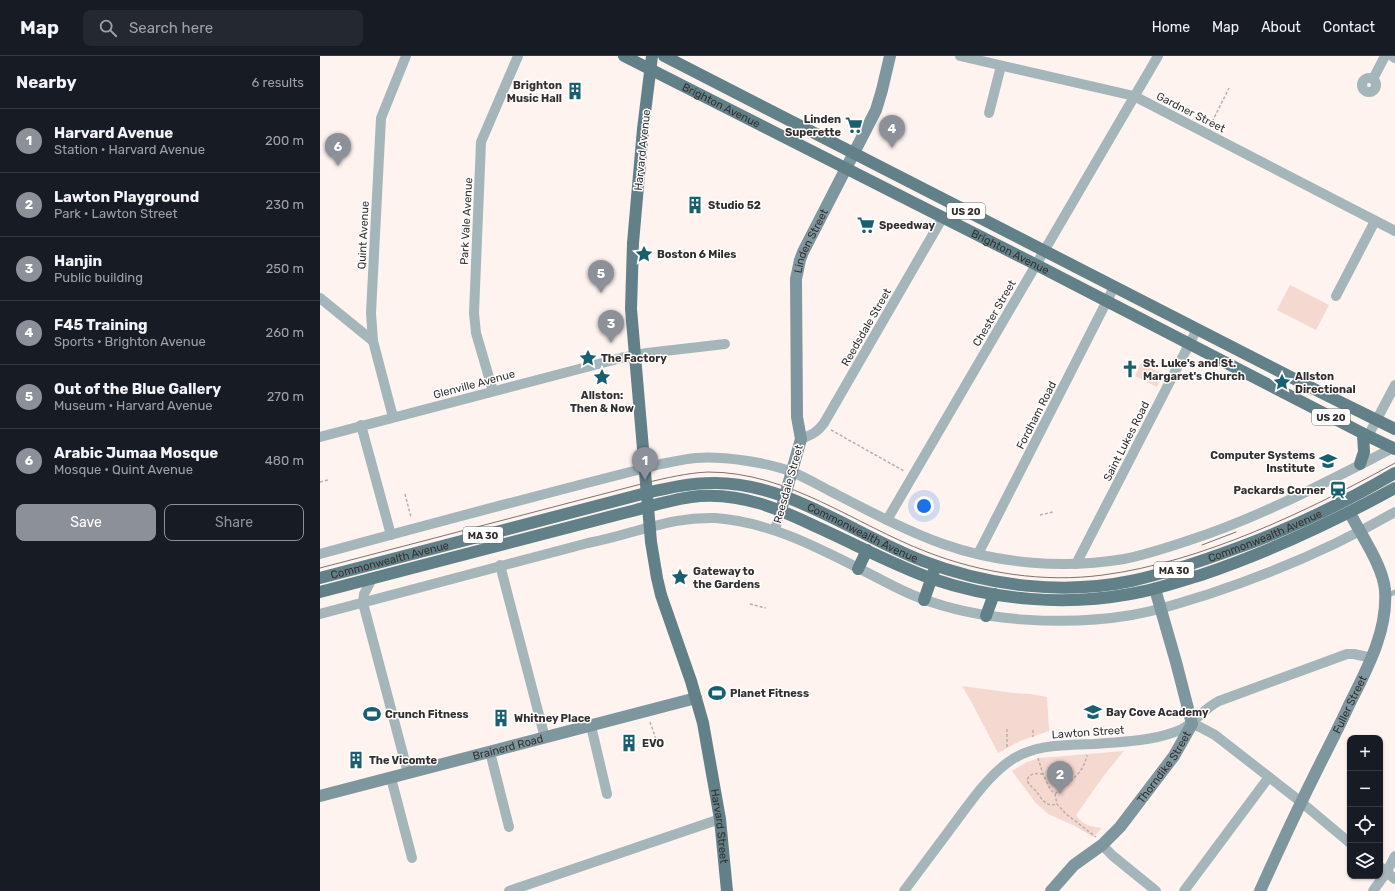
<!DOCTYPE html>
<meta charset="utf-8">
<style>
:root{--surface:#171b24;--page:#242831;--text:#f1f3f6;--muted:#9ea1a6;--line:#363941;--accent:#8c9099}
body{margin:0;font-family:Rubik,sans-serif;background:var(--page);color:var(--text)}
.controls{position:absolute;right:12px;bottom:12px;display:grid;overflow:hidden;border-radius:8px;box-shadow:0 1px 3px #0004}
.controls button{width:36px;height:36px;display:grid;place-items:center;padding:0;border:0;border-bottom:1px solid var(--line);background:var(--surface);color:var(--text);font:20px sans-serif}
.you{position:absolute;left:604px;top:450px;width:14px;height:14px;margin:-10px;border:3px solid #fff;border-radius:50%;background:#1a73e8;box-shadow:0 0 0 6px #1a73e833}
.badge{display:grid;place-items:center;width:26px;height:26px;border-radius:50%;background:var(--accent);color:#fff;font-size:13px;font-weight:700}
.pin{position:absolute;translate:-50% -33px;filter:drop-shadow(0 1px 2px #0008)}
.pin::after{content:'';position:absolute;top:21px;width:14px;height:12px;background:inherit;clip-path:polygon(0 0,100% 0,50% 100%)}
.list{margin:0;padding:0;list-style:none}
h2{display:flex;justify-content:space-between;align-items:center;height:52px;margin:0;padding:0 16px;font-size:17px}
h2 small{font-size:13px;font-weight:400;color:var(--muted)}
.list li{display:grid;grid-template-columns:26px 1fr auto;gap:12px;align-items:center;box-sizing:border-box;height:64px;padding:0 16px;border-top:1px solid var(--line)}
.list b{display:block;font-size:15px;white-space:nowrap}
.list p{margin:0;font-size:13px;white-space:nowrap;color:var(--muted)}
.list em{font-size:13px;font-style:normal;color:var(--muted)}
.actions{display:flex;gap:8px;padding:12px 16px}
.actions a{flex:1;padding:9px 0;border:1px solid var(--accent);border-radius:8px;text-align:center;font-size:14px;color:var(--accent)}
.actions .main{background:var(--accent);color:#fff}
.icon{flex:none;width:22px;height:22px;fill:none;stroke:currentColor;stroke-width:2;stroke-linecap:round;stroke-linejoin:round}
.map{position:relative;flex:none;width:1075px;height:835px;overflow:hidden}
header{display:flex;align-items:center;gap:24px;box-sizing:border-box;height:56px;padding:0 20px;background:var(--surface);border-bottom:1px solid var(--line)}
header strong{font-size:19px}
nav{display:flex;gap:22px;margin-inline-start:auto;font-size:14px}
.search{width:280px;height:36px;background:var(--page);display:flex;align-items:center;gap:10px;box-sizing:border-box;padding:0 14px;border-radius:8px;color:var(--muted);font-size:15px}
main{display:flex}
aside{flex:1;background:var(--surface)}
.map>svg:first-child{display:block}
.green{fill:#f5d8cf}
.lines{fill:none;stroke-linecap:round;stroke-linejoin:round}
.path{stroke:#b8afac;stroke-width:1.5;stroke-dasharray:3 2;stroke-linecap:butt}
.lane{stroke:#a5b6ba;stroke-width:5}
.street{stroke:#a5b6ba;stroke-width:10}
.secondary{stroke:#7e969d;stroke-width:12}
.primary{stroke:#618088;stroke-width:12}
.tram{stroke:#7a7371;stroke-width:1}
.labels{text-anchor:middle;stroke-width:3;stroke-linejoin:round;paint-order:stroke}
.shield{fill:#fff;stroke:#716d6d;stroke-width:1}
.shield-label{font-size:10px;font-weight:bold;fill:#342f2e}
.poi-label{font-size:11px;font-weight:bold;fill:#342f2e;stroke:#fff;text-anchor:start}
.street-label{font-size:11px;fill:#342f2e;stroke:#fff}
</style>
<header>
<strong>Map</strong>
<div class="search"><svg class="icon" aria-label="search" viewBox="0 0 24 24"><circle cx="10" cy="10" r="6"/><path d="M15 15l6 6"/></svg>Search here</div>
<nav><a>Home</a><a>Map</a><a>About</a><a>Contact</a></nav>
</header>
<main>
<aside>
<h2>Nearby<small>6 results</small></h2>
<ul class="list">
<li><span class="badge">1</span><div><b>Harvard Avenue</b><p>Station · Harvard Avenue</p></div><em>200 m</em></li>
<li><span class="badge">2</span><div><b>Lawton Playground</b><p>Park · Lawton Street</p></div><em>230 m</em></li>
<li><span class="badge">3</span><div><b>Hanjin</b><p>Public building</p></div><em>250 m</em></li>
<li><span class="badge">4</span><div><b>F45 Training</b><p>Sports · Brighton Avenue</p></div><em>260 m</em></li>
<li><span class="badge">5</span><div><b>Out of the Blue Gallery</b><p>Museum · Harvard Avenue</p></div><em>270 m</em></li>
<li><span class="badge">6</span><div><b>Arabic Jumaa Mosque</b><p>Mosque · Quint Avenue</p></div><em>480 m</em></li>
</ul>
<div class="actions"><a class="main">Save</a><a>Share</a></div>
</aside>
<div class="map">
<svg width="1075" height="835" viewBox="0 0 1075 835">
<rect width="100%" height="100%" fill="#fef3ef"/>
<g class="green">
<polygon points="970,229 1009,249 996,274 957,254"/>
<polygon points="821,307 843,318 837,331 815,320"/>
<polygon points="642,630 693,637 711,638 727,641 729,675 700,685 678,697 652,647"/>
<path d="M804,695L785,718L756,759C764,770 770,770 782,772L773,781L755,770L728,758L715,746L692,715L707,706L720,702Z"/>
</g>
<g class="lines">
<g class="path">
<polyline points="890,70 909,32"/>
<polyline points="511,374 584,415"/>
<polyline points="0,426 8,424"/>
<polyline points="85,438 91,461"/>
<polyline points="720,459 733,456"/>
<polyline points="430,548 446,552"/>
<polyline points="330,666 336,683"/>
<polyline points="687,673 687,693"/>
<polyline points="713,674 713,681"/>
<polyline points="718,702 723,718 730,733 735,738 737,748 746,758 776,781"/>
<path d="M723,718C716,717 710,717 707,724C708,728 711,730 715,734C721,741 725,752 737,748"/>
<path d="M735,738C749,726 764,717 767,699"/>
</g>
<polyline class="lane" points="1065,541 1075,536"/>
<g class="street">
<polyline points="640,0 814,40 1075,175"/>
<polyline points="1072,0 1075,2"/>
<circle cx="1049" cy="29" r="7"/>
<polyline points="1053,23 1065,0"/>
<polyline points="669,57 681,10"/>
<polyline points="1016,240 1055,165"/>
<polyline points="0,242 53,285"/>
<polyline points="173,335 156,277 154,257 161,86 198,0"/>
<polyline points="73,361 53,285 51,257 61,62 86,0"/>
<polyline points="41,369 71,479"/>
<polyline points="1048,380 1075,329"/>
<polyline points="0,381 301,302 327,297 405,288"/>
<path d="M481,383C491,379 498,376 504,367L623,161"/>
<polyline points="567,464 838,0"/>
<polyline points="455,473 461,454"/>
<path d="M0,498C113,467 227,437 341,408C352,406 364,403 376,402C402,400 447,406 472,416C485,421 498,429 510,435C547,454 584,474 623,488C680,508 744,513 804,503C825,499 846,492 867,485C939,462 1006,426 1073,392"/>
<polyline points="658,498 794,231"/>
<polyline points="756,508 877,273"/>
<polyline points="180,509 225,682"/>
<polyline points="52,523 44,538 43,547 88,717"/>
<path d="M0,558C90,535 179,510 268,487C283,484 298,480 312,476C342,468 364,461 395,462C453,466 504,495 554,520C569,528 584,536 600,542C663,566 746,570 812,559C838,555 863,546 889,538C953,517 1016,490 1075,456"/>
<polyline points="872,668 880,671 895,679 981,746 1030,787"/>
<polyline points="271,670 287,738"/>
<polyline points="170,696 189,771"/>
<polyline points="71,722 92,802"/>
<polyline points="782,789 793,800 836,835"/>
<polyline points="1060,811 1075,823"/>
<polyline points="189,835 400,763"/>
<path d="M584,835C602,811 619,788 637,764C652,744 666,723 687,707C712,688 744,689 774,688C801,686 830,685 855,676C875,669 881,654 899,645L1027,598H1034L1052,602"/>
<polyline points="864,835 949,721"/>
<polyline points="1053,835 1066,817 1075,800"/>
</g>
<g class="secondary">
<path id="s1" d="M461,454L481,383L477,361L476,223L480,204L483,196L556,54L562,34L570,0"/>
<path id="s2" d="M0,740L376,642"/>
<path id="s3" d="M731,835L754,809L782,789L800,771L854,700L872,668L856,606L835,533"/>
<path id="s4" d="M940,835C958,795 977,754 997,714C1008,692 1019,671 1029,649C1047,613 1068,575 1065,534C1063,510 1041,479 1030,457"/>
</g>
<g class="primary">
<path id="s5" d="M304,0L705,203L1050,381L1075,393"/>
<path id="s6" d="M332,0L323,73L313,187L311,253L331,486L337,522L341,539L371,625L383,667L400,763L407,835"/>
<polyline points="344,0 1000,336 1075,373"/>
<polyline points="1040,408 1044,396 1043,378"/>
<polyline points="538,513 547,494"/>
<path id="s7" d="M0,522L326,437C348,432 370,427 393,427C468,426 535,479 603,505C668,530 743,539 811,525C847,517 882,505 917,492C972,472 1024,447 1075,417"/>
<path d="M0,536L304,457C329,451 354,442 380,440C422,437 460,453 497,471C535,488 573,509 613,523C675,544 745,550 810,538C835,534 858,526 881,519C949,496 1013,466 1075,432"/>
<polyline points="604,544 614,515"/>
<polyline points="666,560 674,538"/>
</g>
<g class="tram">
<polyline points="882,489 916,476"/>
<path d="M0,512L325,427C346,422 367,417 388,416C469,416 534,468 607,496C661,517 724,527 783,519C882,506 988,455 1075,407"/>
</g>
</g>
<defs>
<g id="building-bare" transform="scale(1.38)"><path d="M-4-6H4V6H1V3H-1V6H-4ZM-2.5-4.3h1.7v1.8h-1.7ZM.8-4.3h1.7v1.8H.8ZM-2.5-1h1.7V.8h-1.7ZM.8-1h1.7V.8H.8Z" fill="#186070" stroke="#fff" stroke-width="2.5" paint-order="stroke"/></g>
<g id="supermarket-bare" transform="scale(1.38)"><path d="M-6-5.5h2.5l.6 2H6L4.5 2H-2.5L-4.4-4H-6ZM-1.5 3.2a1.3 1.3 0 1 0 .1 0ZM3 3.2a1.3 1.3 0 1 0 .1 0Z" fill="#186070" stroke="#fff" stroke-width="2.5" paint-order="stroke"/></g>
<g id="sight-bare" transform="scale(1.38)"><path d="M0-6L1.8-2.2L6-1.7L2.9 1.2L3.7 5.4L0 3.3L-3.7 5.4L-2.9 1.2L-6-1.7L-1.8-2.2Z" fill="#186070" stroke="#fff" stroke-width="2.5" paint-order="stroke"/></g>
<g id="church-bare" transform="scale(1.38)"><path d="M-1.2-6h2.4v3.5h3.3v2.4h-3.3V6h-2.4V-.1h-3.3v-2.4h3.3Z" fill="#186070" stroke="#fff" stroke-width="2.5" paint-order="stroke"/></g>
<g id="university-bare" transform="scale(1.38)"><path d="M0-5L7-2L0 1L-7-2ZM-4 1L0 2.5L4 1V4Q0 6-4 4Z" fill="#186070" stroke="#fff" stroke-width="2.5" paint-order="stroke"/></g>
<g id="station-bare" transform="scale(1.38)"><path d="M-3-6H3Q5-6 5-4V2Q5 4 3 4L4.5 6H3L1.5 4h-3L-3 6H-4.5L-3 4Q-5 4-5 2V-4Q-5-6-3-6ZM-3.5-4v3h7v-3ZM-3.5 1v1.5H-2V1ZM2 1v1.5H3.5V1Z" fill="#186070" stroke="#fff" stroke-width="2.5" paint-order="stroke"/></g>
<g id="stadium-bare" transform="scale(1.38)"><path d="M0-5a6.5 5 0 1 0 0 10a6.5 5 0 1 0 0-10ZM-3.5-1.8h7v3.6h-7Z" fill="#186070" stroke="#fff" stroke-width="2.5" paint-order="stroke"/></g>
<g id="school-bare" transform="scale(1.38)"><path d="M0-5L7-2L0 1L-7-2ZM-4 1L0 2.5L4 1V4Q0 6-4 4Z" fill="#186070" stroke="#fff" stroke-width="2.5" paint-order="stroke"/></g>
</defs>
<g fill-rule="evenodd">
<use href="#building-bare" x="255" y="35"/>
<use href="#supermarket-bare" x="534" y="69"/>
<use href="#building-bare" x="375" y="149"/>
<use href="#supermarket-bare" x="546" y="169"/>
<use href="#sight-bare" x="324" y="198"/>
<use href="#sight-bare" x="268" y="302"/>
<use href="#church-bare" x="810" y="313"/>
<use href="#sight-bare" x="282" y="321"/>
<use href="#sight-bare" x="962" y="326"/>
<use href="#university-bare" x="1008" y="405"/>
<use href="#station-bare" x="1018" y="434"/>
<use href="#sight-bare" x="360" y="521"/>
<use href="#stadium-bare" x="397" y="637"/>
<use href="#school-bare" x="773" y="656"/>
<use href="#stadium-bare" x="52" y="658"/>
<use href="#building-bare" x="181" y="662"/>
<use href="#building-bare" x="309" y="687"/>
<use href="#building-bare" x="36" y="704"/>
</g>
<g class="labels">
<g class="shield">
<rect x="627" y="147" width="38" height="16" rx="3"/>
<rect x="992" y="353" width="38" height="16" rx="3"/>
<rect x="143" y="471" width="40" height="16" rx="3"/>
<rect x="834" y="506" width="40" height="16" rx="3"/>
</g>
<g class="shield-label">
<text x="646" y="159">US 20</text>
<text x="1011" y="365">US 20</text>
<text x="163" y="483">MA 30</text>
<text x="854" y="518">MA 30</text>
</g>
<g class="poi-label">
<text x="242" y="33" text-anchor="end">Brighton<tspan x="242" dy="13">Music Hall</tspan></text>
<text x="521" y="67" text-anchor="end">Linden<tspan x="521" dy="13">Superette</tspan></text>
<text x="388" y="153">Studio 52</text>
<text x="559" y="173">Speedway</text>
<text x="337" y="202">Boston 6 Miles</text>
<text x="281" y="306">The Factory</text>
<text x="823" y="311">St. Luke's and St.<tspan x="823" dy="13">Margaret's Church</tspan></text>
<text x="975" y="324">Allston<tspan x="975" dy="13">Directional</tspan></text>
<text x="282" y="343" text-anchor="middle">Allston:<tspan x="282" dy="13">Then &amp; Now</tspan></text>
<text x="995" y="403" text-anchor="end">Computer Systems<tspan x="995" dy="13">Institute</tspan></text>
<text x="1005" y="438" text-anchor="end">Packards Corner</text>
<text x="373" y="519">Gateway to<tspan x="373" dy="13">the Gardens</tspan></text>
<text x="410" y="641">Planet Fitness</text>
<text x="786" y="660">Bay Cove Academy</text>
<text x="65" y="662">Crunch Fitness</text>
<text x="194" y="666">Whitney Place</text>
<text x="322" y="691">EVO</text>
<text x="49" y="708">The Vicomte</text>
</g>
<g class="street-label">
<text dy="4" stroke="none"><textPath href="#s5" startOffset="109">Brighton Avenue</textPath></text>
<text transform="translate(871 56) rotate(27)" y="4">Gardner Street</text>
<text transform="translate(322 94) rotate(-84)" y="4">Harvard Avenue</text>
<text transform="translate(146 165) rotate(-87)" y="4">Park Vale Avenue</text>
<text transform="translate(43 179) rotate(-87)" y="4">Quint Avenue</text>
<text dy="4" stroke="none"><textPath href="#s1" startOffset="275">Linden Street</textPath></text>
<text dy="4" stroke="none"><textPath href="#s5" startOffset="433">Brighton Avenue</textPath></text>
<text transform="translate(674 257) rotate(-60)" y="4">Chester Street</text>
<text transform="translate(546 271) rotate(-60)" y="4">Reedsdale Street</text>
<text transform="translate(154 328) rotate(-15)" y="4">Glenville Avenue</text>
<text transform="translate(716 359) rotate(-63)" y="4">Fordham Road</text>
<text transform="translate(806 385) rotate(-63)" y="4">Saint Lukes Road</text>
<text transform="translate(468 428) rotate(-74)" y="4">Reesdale Street</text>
<text dy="4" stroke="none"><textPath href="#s7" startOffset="564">Commonwealth Avenue</textPath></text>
<text dy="4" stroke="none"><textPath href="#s7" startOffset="984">Commonwealth Avenue</textPath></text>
<text dy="4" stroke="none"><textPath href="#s7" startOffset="72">Commonwealth Avenue</textPath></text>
<text dy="4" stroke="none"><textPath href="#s4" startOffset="207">Fuller Street</textPath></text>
<text transform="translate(768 676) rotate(-4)" y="4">Lawton Street</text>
<text dy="4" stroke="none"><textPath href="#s2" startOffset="194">Brainerd Road</textPath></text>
<text dy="4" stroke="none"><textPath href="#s3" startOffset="169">Thorndike Street</textPath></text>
<text dy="4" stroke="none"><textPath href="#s6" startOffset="781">Harvard Street</textPath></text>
</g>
</g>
</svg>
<div class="controls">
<button>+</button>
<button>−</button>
<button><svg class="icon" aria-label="locate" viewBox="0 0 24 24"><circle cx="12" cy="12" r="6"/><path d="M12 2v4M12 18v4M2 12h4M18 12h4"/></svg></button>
<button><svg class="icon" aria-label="layers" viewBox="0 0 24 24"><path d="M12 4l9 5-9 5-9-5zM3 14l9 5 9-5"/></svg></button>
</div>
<div class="you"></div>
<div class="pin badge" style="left:325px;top:424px">1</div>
<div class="pin badge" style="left:740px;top:738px">2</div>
<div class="pin badge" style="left:291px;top:287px">3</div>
<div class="pin badge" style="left:572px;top:92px">4</div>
<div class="pin badge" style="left:281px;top:237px">5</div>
<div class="pin badge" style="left:18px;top:110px">6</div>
</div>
</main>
